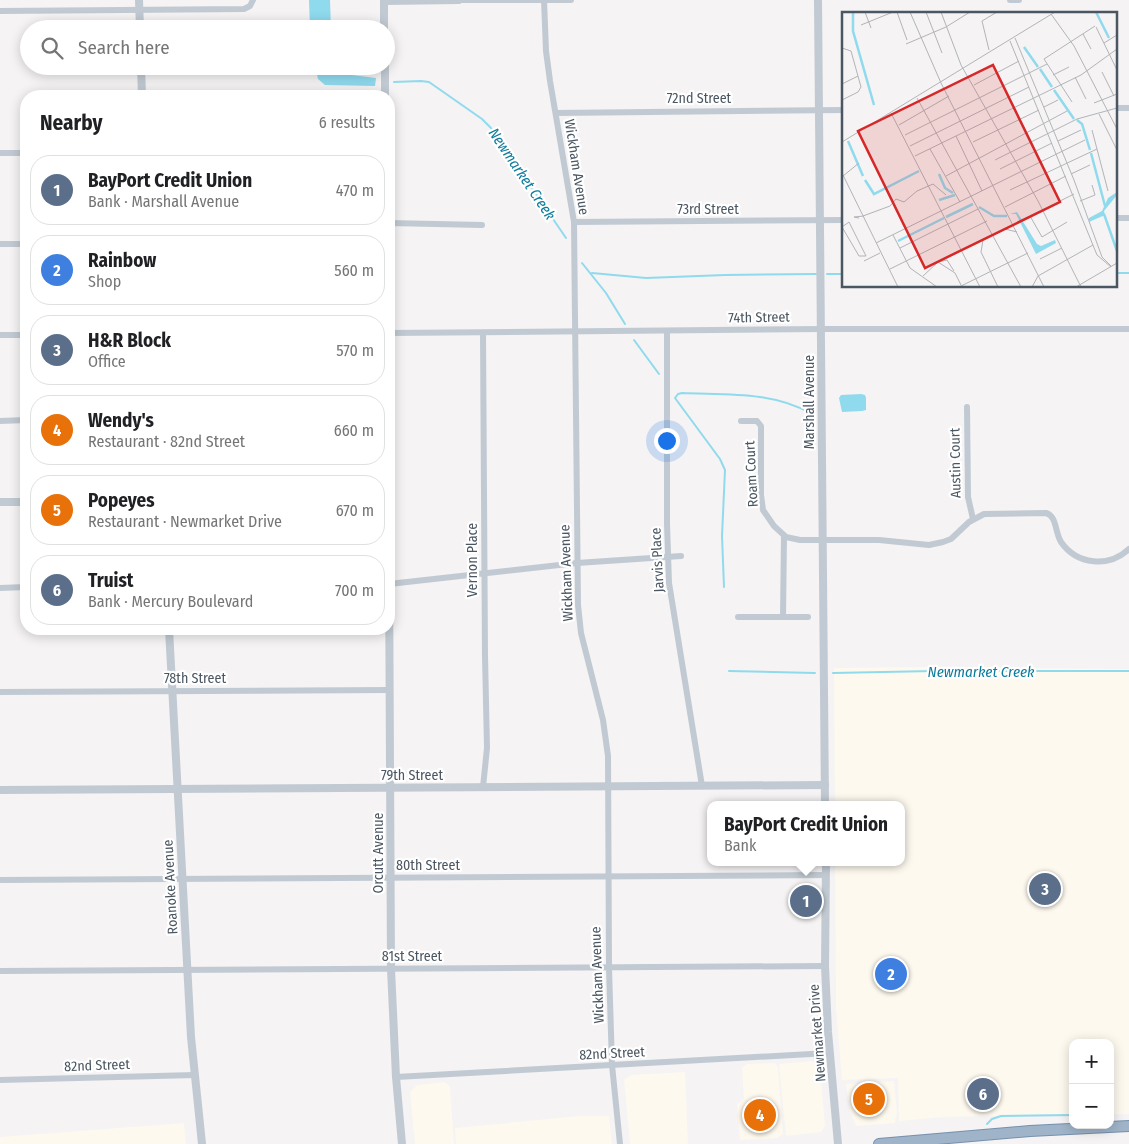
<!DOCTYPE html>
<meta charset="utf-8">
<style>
:root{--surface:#fff;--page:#f6f6f6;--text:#202124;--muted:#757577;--line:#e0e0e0;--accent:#db2777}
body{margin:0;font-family:"Fira Sans Condensed",sans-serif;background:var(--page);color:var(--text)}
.controls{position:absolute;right:15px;bottom:15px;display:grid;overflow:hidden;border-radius:10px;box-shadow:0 2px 12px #0003}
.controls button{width:45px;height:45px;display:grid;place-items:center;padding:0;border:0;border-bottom:1px solid var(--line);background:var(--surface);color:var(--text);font:25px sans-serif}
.you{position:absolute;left:666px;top:440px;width:18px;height:18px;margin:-12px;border:4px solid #fff;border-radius:50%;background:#1a73e8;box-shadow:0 0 0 8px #1a73e833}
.badge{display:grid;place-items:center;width:32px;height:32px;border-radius:50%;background:var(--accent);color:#fff;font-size:16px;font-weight:700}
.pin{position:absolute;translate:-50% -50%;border:2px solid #fff;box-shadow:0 1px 5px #0006}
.popup{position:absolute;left:707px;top:801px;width:198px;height:65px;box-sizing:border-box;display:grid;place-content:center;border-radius:10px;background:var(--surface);filter:drop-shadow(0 1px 4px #0005);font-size:16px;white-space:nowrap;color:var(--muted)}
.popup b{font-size:19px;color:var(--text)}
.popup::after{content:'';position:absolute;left:50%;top:100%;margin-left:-10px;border:10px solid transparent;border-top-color:var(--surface)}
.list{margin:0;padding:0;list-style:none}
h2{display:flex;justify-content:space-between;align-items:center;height:65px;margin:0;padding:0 20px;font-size:21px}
h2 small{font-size:16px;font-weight:400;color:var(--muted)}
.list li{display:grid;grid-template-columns:32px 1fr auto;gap:15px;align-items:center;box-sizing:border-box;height:70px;margin:0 10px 10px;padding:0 10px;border:1px solid var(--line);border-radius:20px}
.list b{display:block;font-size:19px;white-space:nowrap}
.list p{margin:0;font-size:16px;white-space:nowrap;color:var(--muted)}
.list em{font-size:16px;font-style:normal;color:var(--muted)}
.icon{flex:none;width:28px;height:28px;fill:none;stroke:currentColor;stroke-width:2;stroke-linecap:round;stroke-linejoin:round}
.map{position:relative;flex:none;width:1129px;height:1144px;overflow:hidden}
.search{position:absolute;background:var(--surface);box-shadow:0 2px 12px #0003;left:20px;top:20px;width:375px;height:55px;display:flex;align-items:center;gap:12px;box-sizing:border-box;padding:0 18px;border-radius:28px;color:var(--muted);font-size:19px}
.panel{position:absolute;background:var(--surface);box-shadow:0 2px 12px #0003;left:20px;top:90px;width:375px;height:545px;border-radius:20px}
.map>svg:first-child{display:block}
.commercial{fill:#fdf9ef}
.water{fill:#90daee}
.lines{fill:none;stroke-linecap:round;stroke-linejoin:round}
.stream{stroke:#90daee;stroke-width:2}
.trunk-casing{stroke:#7690ad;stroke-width:12}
.minor{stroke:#c1cad2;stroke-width:6}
.tertiary{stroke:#c1cad2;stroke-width:8}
.trunk{stroke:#9fb4c9;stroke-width:10}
.labels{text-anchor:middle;stroke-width:4.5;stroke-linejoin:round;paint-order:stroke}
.street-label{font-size:14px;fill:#4a5661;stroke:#fff}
.water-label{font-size:15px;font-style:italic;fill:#0c7c9b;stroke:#fff}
.inset-river{fill:none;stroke:#90daee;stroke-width:2.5}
.inset-road{fill:none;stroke:#b1b4b9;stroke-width:1}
.view{fill:#d62828;fill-opacity:0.15;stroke:#d62828;stroke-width:2.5}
.inset-edge{fill:none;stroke:#4a5661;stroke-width:2.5}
</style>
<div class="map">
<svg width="1129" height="1144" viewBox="0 0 1129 1144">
<rect width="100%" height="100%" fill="#f5f3f3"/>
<g class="commercial">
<polygon points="923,667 1129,669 1129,1114 1110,1114 1110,1043 1073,1043 1073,1114 943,1117 899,1121 898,1078 842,1080 836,1008 835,862 901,862 901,805 835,805 834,668"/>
<polygon points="813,1061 820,1068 825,1126 821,1132 786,1136 779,1064"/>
<polygon points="775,1063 778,1067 783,1134 777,1138 740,1140 737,1104 744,1099 742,1067 747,1064"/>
<polygon points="685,1072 688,1144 630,1144 624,1080 630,1075"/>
<polygon points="894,1081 897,1114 895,1123 856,1126 850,1112 846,1084"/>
<polygon points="445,1082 450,1086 454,1144 415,1144 410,1092 417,1085"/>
<polygon points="579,1116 609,1116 612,1144 456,1144 455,1128"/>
<polygon points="184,1123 186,1144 0,1144 0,1137"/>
</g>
<g class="water">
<polygon points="309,0 330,0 331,29 310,29"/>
<polygon points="315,66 332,66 335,73 376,78 375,86 325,85 318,79"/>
<polygon points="861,394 865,395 866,398 866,410 862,411 842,412 839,398 841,395"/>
</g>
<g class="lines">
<g class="stream">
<polyline points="394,82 421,81 429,82 482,119 491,128 566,238"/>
<polyline points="582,263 606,293 625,324"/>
<polyline points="592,273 646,278 725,275 816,274"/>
<polyline points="1115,273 1129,273"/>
<polyline points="827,274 843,274"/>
<polyline points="634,340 659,374"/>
<path d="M724,587L722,536L725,470L720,459L675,398L678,394L682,393C725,395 771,391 810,413"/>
<polyline points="729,671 815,673"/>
<polyline points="833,673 933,671 1129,671"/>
<polyline points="987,1124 992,1119 1001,1116 1073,1115"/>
</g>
<g class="trunk-casing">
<polyline id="trunk" points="879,1144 1030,1131 1129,1126"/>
</g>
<g class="minor">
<polyline points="457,0 571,0"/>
<polyline points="544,0 546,51 550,81 574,222 578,605 581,633 603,720 608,756 609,968 612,1065 620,1144"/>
<polyline points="1010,0 1019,0"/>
<polyline points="384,2 459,1"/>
<polyline points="0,11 244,9 250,6 253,0"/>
<polyline points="1115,108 1129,108"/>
<polyline points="556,113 843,110"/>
<polyline points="0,153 26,153"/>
<polyline points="1115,218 1129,218"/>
<polyline points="574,222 843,220"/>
<polyline points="389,223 482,225"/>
<polyline points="0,244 26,244"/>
<polyline points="667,331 667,524 669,583 702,786"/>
<polyline points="389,333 822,329 1129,329"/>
<polyline points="483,333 485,656 487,748 483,787"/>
<polyline points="0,335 26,335"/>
<polyline points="967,407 968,497 973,519"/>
<polyline points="0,421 26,420"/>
<path d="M741,421H757L761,426V495L763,510L774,526L786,537L800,540H879L929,545L943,542L951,539L969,522L984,514L1046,513C1057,516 1055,533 1061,542C1077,565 1109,568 1129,549"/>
<polyline points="389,584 577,563 681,556"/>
<polyline points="0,588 26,587"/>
<polyline points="738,617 808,617"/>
<polyline points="783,617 784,536"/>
<polyline points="0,692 390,690"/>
<polyline points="0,880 826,875"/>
<polyline points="0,971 825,966"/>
<polyline points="396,1077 829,1053"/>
<polyline points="0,1080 195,1075"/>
</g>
<g class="tertiary">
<polyline points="139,0 140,29"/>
<polyline points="384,0 384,29"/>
<polyline points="818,0 825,805"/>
<polyline points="141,66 142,96"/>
<polyline points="385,66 385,96"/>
<polyline points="0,502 26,502"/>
<polyline points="389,561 391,969 396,1077 402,1144"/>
<polyline points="169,629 191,1037 202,1144"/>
<polyline points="0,790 825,785"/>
<polyline points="826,862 825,966 828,1032 838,1144"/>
</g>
<use href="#trunk" class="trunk"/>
</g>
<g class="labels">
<g class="street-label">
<text x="699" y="103">72nd Street</text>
<text transform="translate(577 167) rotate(81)" y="5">Wickham Avenue</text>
<text x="708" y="214">73rd Street</text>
<text transform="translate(759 317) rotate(-1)" y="5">74th Street</text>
<text transform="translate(809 402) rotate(-90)" y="5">Marshall Avenue</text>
<text transform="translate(955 463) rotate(-91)" y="5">Austin Court</text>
<text transform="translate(751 474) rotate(-93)" y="5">Roam Court</text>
<text transform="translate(472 560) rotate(-90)" y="5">Vernon Place</text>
<text transform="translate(657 560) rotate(-93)" y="5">Jarvis Place</text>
<text transform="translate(566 573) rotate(-92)" y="5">Wickham Avenue</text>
<text x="195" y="683">78th Street</text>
<text x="412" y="780">79th Street</text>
<text transform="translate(378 853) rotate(-90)" y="5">Orcutt Avenue</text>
<text x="428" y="870">80th Street</text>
<text transform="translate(170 887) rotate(-93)" y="5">Roanoke Avenue</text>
<text x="412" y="961">81st Street</text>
<text transform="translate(597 975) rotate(-92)" y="5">Wickham Avenue</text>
<text transform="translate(817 1033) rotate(-94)" y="5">Newmarket Drive</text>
<text transform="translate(612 1053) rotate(-3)" y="5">82nd Street</text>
<text transform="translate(97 1065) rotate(-2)" y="5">82nd Street</text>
</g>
<g class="water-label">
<text transform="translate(522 174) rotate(56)" y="5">Newmarket Creek</text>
<text x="981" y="677">Newmarket Creek</text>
</g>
</g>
<g transform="translate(842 12)">
<rect width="275" height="275" fill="#f5f3f3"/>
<path d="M275,180V183L262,199L263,203L247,210V206L260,199L266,186ZM175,200L195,232L199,234L213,228L214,231L194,242L174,202H168Z" fill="#90daee"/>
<path class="inset-river" d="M11,0V19L32,93M254,0L267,26M182,35L196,55M198,57L210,75M212,78L232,107M235,108L240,112L248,138M6,129L21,164M249,141L263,194M97,162L103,176L111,181M23,168L32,182L77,159M97,188L113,183M137,195L152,204H165M262,202L275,239M104,205L131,192M56,229L102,206"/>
<path class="inset-road" d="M23,0L29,16M55,0L65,28M68,0L99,71M84,0L100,41M99,0L119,53L196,189L239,275M209,2L232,34L275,117M19,13L51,0M254,15L275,58M241,22L249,37M173,26L232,168L260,245L269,254M168,29L255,243L269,255M262,31L275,23M64,32L104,15L128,0M0,36L9,39L19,75L16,80L0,88M147,38L140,9L155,0M260,60L272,84M211,63L227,55M233,65L244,87M99,71L202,275M0,72L16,64M132,73L177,49M75,86L179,275M230,90L202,47L253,14M252,91L275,82M202,95L216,88M49,101L138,275M257,102L275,138M57,113L107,84M250,118L266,179M63,123L205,52M114,124L140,179M216,129L239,118M0,130L213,0M131,130L197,98M68,134L187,75M88,137L118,190M73,144L239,63L275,37M153,148L235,107L275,96M158,157L210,131M0,161L56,275M229,162L248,153M1,164L17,151M104,164L225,99M168,178L255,137M238,189L253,183L250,173M163,195L224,164M21,204L48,194L54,187L62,190L75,179L91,172L104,183M17,206L12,205L22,204M225,210L200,225L188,204L232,182M0,215L7,210L24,244H17L0,215M51,223L68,256L95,275M141,228L139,240L156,275M34,231L243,128M58,236L136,197M120,238L163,217L175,220M198,247L220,236M22,249L38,241M96,250L105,248L112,259M48,257L145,209M81,264L96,250L113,261L119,273M117,275L186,241M190,275L196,264L251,233M234,275L275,251"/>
<path class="view" d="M151,53L218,190L83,256L16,119Z"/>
<rect width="275" height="275" class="inset-edge"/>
</g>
</svg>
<div class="controls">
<button>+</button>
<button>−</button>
</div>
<div class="you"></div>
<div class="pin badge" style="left:806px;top:901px;background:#5c6f8a">1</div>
<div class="popup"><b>BayPort Credit Union</b>Bank</div>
<div class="pin badge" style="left:891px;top:974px;background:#3f7fe0">2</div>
<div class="pin badge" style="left:1045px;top:889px;background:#5c6f8a">3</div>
<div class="pin badge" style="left:760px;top:1115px;background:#e8710a">4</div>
<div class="pin badge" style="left:869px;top:1099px;background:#e8710a">5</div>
<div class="pin badge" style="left:983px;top:1094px;background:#5c6f8a">6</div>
<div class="search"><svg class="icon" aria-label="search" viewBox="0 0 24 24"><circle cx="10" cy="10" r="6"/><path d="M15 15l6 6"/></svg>Search here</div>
<section class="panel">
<h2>Nearby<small>6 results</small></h2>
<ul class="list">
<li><span class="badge" style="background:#5c6f8a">1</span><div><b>BayPort Credit Union</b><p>Bank · Marshall Avenue</p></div><em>470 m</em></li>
<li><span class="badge" style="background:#3f7fe0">2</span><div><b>Rainbow</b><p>Shop</p></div><em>560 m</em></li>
<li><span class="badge" style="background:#5c6f8a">3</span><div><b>H&amp;R Block</b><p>Office</p></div><em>570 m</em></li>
<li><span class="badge" style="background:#e8710a">4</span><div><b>Wendy's</b><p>Restaurant · 82nd Street</p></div><em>660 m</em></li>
<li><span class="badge" style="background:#e8710a">5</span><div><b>Popeyes</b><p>Restaurant · Newmarket Drive</p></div><em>670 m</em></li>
<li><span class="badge" style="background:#5c6f8a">6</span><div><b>Truist</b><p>Bank · Mercury Boulevard</p></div><em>700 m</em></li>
</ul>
</section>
</div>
